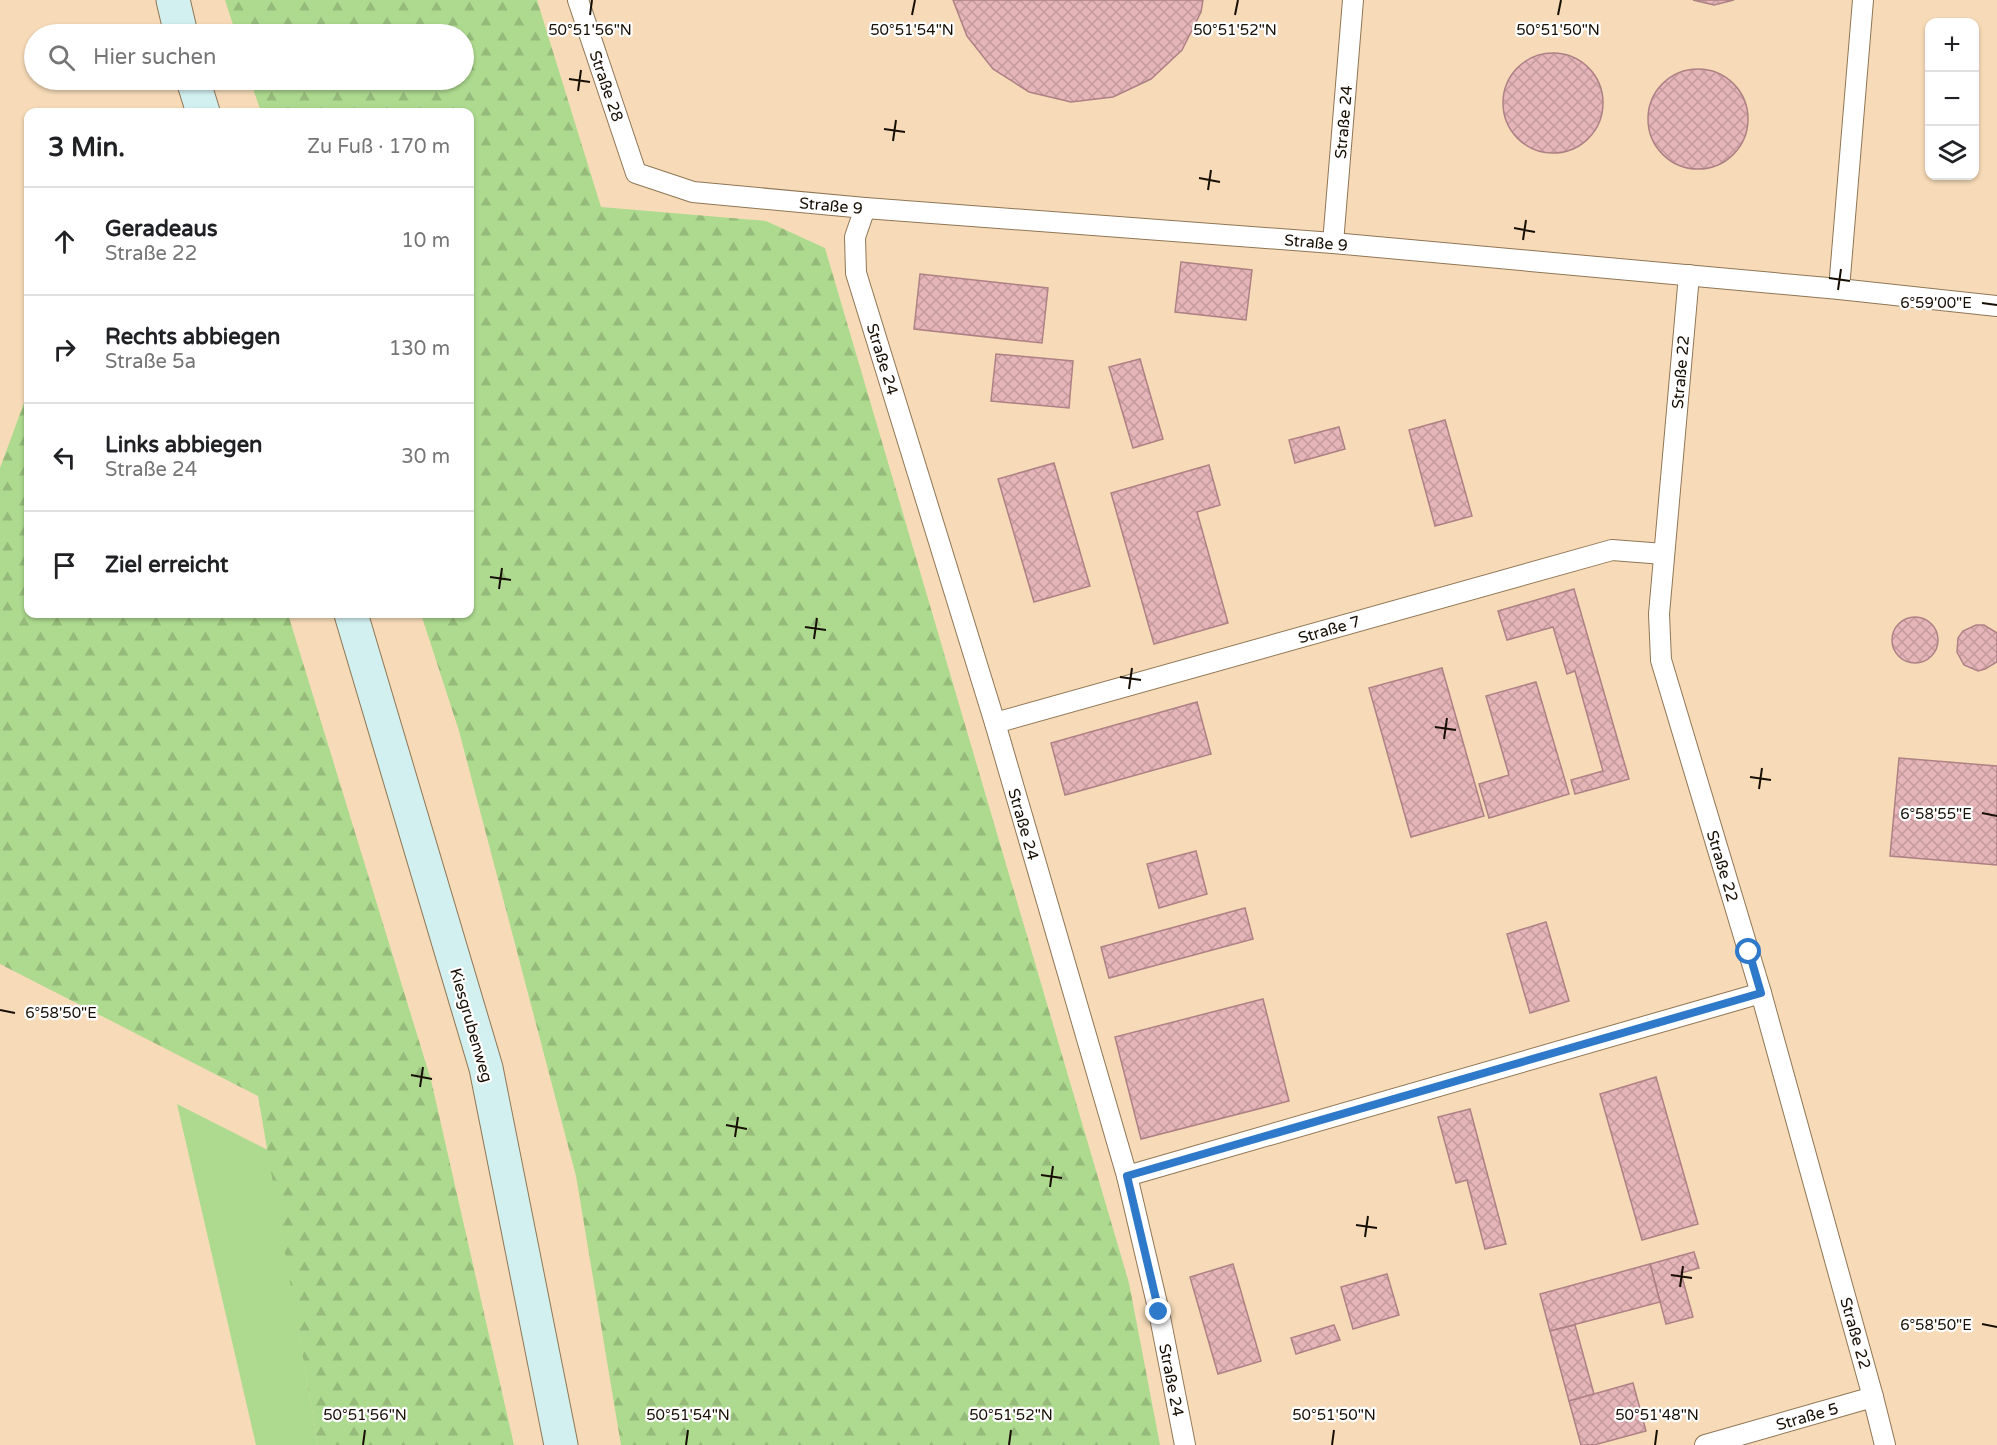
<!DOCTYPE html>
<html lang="de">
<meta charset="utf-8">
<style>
:root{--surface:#fff;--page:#f2f2f2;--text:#202124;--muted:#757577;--line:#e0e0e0}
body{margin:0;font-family:"Varela Round",sans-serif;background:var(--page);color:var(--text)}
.controls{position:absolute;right:18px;top:18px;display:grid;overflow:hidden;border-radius:12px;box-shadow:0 2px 4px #0004}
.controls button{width:54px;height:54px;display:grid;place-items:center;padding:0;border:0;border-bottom:2px solid var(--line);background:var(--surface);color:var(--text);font:30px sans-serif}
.stop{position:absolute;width:18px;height:18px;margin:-14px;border:4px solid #2e79ca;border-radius:50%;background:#fff}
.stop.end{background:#2e79ca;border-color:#fff;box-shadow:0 2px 6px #0008}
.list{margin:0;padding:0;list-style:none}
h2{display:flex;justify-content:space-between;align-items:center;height:78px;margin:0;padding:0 24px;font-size:26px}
h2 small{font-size:20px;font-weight:400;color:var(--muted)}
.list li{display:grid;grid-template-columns:39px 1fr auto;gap:18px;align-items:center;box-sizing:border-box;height:108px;padding:0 24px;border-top:2px solid var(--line)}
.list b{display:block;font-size:22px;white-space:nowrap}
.list p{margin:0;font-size:20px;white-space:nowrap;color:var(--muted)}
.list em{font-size:20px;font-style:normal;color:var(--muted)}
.icon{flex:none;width:33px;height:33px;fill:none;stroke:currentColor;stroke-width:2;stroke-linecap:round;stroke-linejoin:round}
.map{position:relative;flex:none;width:1997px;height:1445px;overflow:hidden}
.search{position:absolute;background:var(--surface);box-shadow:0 2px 4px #0004;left:24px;top:24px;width:450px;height:66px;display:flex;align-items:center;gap:15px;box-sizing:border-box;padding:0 21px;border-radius:33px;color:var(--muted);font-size:22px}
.panel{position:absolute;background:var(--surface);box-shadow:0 2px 4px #0004;left:24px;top:108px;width:450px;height:510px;border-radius:12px}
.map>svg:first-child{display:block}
.green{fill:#aeda8f}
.forest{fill:url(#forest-firs)}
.building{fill:url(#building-cross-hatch);stroke:#ae8185;stroke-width:1.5}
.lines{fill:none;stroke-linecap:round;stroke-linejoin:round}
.lane-casing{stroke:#8f7655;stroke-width:22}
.secondary-casing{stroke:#8f7655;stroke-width:35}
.lane{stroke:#fff;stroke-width:20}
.secondary{stroke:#d1f0ef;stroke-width:33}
.route{stroke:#2e79ca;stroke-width:8}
.ticks{fill:none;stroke:#180f04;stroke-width:2}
.labels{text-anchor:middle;stroke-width:4.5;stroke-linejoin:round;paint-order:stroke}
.street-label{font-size:16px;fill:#180f04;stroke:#fff}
.ticks-label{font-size:15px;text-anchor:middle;fill:#180f04;stroke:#fff;stroke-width:4.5;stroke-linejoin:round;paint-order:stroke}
</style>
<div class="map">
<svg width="1997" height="1445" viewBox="0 0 1997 1445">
<defs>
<pattern id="forest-firs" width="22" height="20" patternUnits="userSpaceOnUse" patternTransform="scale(1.5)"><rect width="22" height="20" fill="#aeda8f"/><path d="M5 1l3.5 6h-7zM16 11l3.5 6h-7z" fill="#95ba7a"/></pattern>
<pattern id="building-cross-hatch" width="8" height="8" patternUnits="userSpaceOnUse" patternTransform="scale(1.5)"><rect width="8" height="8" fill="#e5b5b9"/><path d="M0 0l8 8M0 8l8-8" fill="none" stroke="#c49a9d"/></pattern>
</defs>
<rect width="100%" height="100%" fill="#f7dbb8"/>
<polygon class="green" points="177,1104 268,1150 318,1445 256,1445"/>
<g class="forest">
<polygon points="225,0 537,0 601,207 766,221 825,248 1129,1283 1160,1445 621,1445 576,1176 459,731 421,614 470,614 470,112 261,112 250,80 464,80 464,34 236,34"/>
<polygon points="28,392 28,614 288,614 431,1080 514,1445 318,1445 258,1096 0,964 0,468"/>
</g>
<g class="building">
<polygon points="953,0 1203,0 1201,12 1182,50 1151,79 1113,97 1071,102 1029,92 993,69 967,36"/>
<polygon points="1693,0 1734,0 1714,5"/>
<circle cx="1553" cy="103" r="50"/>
<circle cx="1698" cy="119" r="50"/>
<polygon points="1181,262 1252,270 1246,320 1175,312"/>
<polygon points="920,274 1048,288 1042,343 914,329"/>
<polygon points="996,354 1073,361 1069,408 991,401"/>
<polygon points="1140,359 1163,439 1133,448 1109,367"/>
<polygon points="1445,420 1472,516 1435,526 1409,430"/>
<polygon points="1339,427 1345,449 1295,463 1289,440"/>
<polygon points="1054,463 1090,586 1034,602 998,479"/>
<polygon points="1209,465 1220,505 1197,512 1228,623 1154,644 1111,493"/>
<polygon points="1574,589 1629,779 1575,794 1571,780 1603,771 1575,671 1567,674 1553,627 1507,640 1498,611"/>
<circle cx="1915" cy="640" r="23"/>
<polygon points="1976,625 1984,625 1997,633 1997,662 1985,669 1978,671 1964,665 1957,652 1958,638 1963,631"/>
<polygon points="1442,668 1484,816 1411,837 1369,688"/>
<polygon points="1536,682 1569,794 1489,818 1479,784 1509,775 1486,696"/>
<polygon points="1197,702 1211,754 1065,795 1051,743"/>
<polygon points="1899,758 1997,766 1997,865 1890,856"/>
<polygon points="1196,851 1207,894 1159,908 1147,864"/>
<polygon points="1245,908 1253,939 1109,978 1101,947"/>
<polygon points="1546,922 1569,1001 1530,1013 1507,934"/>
<polygon points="1263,999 1289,1101 1141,1139 1115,1037"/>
<polygon points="1656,1077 1698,1224 1642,1240 1600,1094"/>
<polygon points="1470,1109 1506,1244 1485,1249 1467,1180 1456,1183 1438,1117"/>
<polygon points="1694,1252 1699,1268 1681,1273 1693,1317 1666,1324 1650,1264"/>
<polygon points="1233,1264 1261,1361 1218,1374 1190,1277"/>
<polygon points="1650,1264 1660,1302 1550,1331 1540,1294"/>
<polygon points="1387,1274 1399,1315 1353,1329 1341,1287"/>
<polygon points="1334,1325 1340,1340 1296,1354 1291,1338"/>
<polygon points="1575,1325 1594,1394 1569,1401 1550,1331"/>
<polygon points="1633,1383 1646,1431 1594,1445 1581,1445 1569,1401"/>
</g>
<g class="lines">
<g class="lane-casing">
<g id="lane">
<polyline points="578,0 636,173 693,192 865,208 1333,243 1839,289 1997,306"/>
<polyline points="865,208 855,237 856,273 995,723 1127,1176 1159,1312 1185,1445"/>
<polyline points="1333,243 1353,0"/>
<polyline points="1689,275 1659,614 1661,660 1761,993 1873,1397 1885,1445"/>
<polyline points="1839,289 1863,0"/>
<polyline points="995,723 1612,550 1664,554"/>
<polyline points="1127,1176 1761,993"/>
<polyline points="1705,1445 1873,1397"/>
</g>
</g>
<g class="secondary-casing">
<g id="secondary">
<polyline points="173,0 181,34"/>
<polyline points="193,80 203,112"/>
<polyline points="351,614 486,1068 561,1445"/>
</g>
</g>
<use href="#lane" class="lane"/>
<use href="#secondary" class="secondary"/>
</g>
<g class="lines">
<polyline class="route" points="1159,1312 1127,1176 1761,993 1749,952"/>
</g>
<path class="ticks" d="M590,15L592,0M912,15L915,0M1235,15L1238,0M1558,15L1561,0M569,79L590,82M578,91L581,70M884,129L905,132M893,141L896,120M1199,178L1220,182M1208,190L1211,170M1514,228L1535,232M1523,240L1526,220M1829,278L1850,281M1838,290L1841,269M1982,303L1997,305M490,577L511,580M499,589L502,568M805,627L826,630M814,639L817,618M1120,677L1141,680M1129,689L1132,668M1435,727L1456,730M1444,739L1447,718M1750,777L1771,780M1759,789L1762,768M1982,813L1997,816M0,1010L15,1013M411,1075L432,1079M420,1087L423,1067M726,1125L747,1129M735,1137L738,1117M1041,1175L1062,1178M1050,1187L1053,1166M1356,1225L1377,1228M1365,1237L1368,1216M1671,1275L1692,1278M1680,1287L1683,1266M1982,1324L1997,1327M363,1445L365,1430M686,1445L688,1430M1009,1445L1011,1430M1332,1445L1334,1430M1655,1445L1657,1430"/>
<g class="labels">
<g class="street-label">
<text transform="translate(607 86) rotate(71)" y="6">Straße 28</text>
<text transform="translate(1343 122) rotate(-85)" y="6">Straße 24</text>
<text transform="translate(831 205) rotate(5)" y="6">Straße 9</text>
<text transform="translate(1316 242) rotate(5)" y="6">Straße 9</text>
<text transform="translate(883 359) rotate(73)" y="6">Straße 24</text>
<text transform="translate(1680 372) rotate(-85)" y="6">Straße 22</text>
<text transform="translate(1329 629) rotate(-16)" y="6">Straße 7</text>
<text transform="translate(1024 824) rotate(74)" y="6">Straße 24</text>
<text transform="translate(1723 866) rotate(73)" y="6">Straße 22</text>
<text transform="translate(472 1025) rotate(74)" y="6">Kiesgrubenweg</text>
<text transform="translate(1856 1333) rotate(74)" y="6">Straße 22</text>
<text transform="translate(1172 1380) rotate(79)" y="6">Straße 24</text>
<text transform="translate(1807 1416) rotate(-16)" y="6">Straße 5</text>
</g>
</g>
<g class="ticks-label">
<text x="590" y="35">50°51'56"N</text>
<text x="912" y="35">50°51'54"N</text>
<text x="1235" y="35">50°51'52"N</text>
<text x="1558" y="35">50°51'50"N</text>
<text x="1936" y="308">6°59'00"E</text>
<text x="1936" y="819">6°58'55"E</text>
<text x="61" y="1018">6°58'50"E</text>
<text x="1936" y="1330">6°58'50"E</text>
<text x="365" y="1420">50°51'56"N</text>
<text x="688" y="1420">50°51'54"N</text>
<text x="1011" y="1420">50°51'52"N</text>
<text x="1334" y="1420">50°51'50"N</text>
<text x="1657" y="1420">50°51'48"N</text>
</g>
</svg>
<div class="controls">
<button>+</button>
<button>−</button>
<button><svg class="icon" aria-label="layers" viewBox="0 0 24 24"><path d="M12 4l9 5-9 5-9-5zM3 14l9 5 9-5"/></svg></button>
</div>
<div class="stop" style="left:1749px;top:952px"></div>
<div class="stop end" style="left:1159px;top:1312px"></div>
<div class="search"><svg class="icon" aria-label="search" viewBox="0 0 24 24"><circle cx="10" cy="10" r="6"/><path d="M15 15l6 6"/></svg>Hier suchen</div>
<section class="panel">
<h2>3 Min.<small>Zu Fuß · 170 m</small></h2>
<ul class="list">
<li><svg class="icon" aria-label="ahead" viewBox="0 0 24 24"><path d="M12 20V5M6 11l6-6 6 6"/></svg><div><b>Geradeaus</b><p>Straße 22</p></div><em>10 m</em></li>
<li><svg class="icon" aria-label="right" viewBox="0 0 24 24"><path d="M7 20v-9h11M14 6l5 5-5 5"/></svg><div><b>Rechts abbiegen</b><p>Straße 5a</p></div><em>130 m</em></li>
<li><svg class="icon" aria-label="left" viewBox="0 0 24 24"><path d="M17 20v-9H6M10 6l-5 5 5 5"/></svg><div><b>Links abbiegen</b><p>Straße 24</p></div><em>30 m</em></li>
<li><svg class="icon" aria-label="arrive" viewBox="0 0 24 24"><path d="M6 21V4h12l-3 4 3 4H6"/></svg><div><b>Ziel erreicht</b></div></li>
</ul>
</section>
</div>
